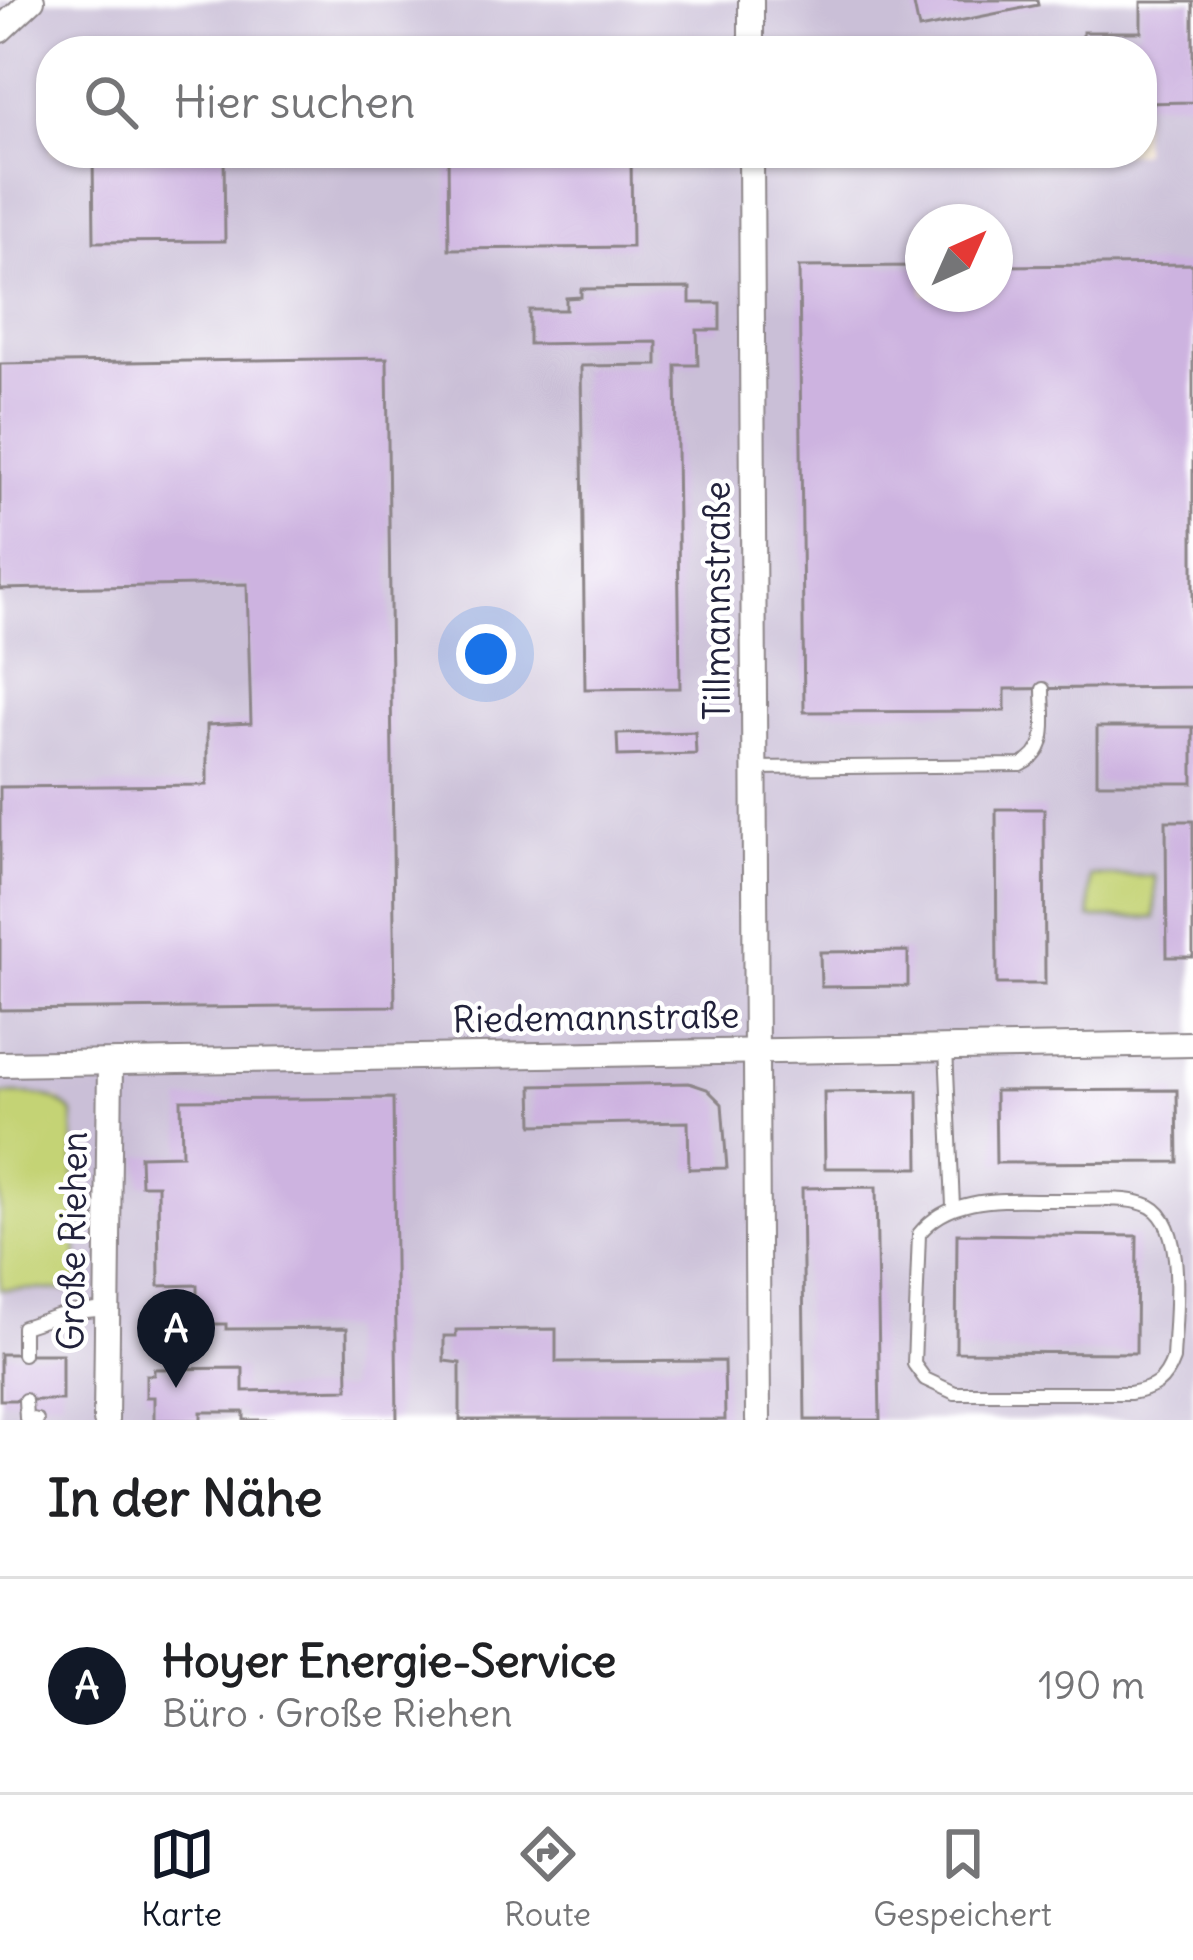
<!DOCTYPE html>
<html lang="de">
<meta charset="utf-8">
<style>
:root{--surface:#fff;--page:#f2f2f2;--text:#202124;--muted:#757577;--line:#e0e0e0;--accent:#111827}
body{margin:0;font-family:Delius,sans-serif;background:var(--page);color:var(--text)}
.compass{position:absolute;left:905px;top:204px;width:108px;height:108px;border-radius:50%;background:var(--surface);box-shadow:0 3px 9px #0004;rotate:45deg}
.you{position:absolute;left:486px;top:654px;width:42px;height:42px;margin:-30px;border:9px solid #fff;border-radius:50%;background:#1a73e8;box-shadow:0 0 0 18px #1a73e833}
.badge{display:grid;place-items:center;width:78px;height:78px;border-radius:50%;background:var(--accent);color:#fff;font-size:39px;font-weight:700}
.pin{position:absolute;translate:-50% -99px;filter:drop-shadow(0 3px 6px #0008)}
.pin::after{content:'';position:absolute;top:63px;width:42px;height:36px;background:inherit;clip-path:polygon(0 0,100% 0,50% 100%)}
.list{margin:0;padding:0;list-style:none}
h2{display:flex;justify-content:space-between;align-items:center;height:156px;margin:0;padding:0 48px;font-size:51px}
h2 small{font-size:39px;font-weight:400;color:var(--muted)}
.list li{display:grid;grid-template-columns:78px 1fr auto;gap:36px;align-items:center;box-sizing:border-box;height:216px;padding:0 48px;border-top:3px solid var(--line)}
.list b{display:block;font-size:45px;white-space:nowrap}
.list p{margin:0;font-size:39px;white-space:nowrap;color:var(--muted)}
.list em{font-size:39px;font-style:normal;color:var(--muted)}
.icon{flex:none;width:66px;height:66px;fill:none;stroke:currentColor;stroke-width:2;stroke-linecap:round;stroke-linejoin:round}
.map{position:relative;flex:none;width:1193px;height:1420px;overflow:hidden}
.search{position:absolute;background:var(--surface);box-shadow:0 3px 9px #0004;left:36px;right:36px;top:36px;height:132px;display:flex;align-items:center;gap:30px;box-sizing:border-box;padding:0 42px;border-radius:48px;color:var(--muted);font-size:45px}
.sheet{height:372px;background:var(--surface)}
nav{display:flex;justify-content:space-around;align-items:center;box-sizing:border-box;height:168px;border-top:3px solid var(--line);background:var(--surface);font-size:33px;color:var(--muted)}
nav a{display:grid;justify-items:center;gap:6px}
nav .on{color:var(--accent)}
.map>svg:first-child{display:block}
.industrial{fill:#cabfd7;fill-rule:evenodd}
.green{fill:#c4d375;stroke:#737a58;stroke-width:3}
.building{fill:#cdb3e0}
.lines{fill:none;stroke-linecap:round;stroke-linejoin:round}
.lane-casing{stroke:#8c8588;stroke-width:16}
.street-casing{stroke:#8c8588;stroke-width:28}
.lane{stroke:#fff;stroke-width:12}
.street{stroke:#fff;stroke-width:24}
.labels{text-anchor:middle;stroke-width:9;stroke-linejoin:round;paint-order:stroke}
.street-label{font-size:36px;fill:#22223b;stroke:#fff}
</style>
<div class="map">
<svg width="1193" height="1420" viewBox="0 0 1193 1420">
<rect width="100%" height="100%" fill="#fff"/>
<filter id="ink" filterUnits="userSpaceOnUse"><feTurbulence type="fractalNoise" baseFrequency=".00833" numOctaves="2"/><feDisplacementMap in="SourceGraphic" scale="24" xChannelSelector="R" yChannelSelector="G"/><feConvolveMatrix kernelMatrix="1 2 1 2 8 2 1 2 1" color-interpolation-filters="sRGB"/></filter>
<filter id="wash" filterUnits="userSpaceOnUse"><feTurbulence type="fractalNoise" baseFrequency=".004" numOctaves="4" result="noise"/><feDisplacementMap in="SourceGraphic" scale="48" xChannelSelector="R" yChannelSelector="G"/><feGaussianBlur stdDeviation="2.7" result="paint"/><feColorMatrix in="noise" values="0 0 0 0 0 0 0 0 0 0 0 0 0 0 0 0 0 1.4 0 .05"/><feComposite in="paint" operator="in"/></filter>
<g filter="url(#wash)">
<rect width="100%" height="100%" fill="#f6e8d4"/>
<path class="industrial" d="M0,0H1193V1420H0V1289L77,1290L73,1113L58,1098L0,1094ZM51,51H1142V153H51ZM923,222H995V294H923Z"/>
<g class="green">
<rect x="1090" y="876" width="65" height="42"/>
<path d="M0,1094C30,1094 51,1091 73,1113L78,1290L0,1289Z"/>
</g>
<g id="blocks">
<g class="building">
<polygon points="913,0 1037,0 1038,5 919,29"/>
<polygon points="1141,2 1193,2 1193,102 1142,103 1142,51 1083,51 1083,32 1141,32"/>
<polygon points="93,153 224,153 225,241 94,242"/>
<polygon points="448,153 631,153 632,247 449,249"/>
<polygon points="1193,264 1193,687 1005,689 1005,711 804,712 799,267 923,266 923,294 995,294 995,266"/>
<polygon points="690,288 690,303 720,303 720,330 697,330 698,365 676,365 680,688 585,689 581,366 657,365 657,342 529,344 529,310 566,310 566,298 581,297 581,289"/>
<polygon points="387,358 395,1006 0,1010 0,787 207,785 207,725 251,723 247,584 0,589 0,364"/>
<rect x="1097" y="727" width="96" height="56"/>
<polygon points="695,732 696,754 618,756 617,734"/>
<polygon points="996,809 1044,809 1045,984 997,984"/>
<polygon points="1166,821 1193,821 1193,957 1167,957"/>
<polygon points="908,951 908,986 821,987 820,952"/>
<polygon points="689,1083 707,1089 722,1104 727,1168 689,1169 688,1122 533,1125 532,1086"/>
<polygon points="1177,1090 1178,1162 996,1163 995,1091"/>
<polygon points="918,1091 919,1168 825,1168 824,1092"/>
<polygon points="393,1098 397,1420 244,1420 244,1412 201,1412 201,1420 154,1420 154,1397 146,1397 146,1375 154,1375 154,1369 243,1368 243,1391 348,1389 347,1328 226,1329 226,1324 197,1324 197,1285 159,1286 158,1185 141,1185 140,1156 182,1155 181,1100"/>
<polygon points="876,1187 880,1420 805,1420 802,1188"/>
<polygon points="957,1234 1137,1236 1136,1353 956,1352"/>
<polygon points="556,1329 556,1362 724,1361 725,1420 460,1420 460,1363 444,1361 444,1336 456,1336 456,1330"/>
<rect x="0" y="1354" width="62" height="46"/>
</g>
</g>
</g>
<g filter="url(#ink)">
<use href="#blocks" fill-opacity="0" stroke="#8c8588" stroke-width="3"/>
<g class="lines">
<g class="lane-casing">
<g id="lane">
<polyline points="959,153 964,156"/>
<path d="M754,768L1021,765C1052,751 1043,717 1043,689"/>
<polyline points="946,1048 953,1206"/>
<path d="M1060,1200C1086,1201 1120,1196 1144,1204C1190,1217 1174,1322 1173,1359C1165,1382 1154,1389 1130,1393H955L925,1379L914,1364L919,1234C952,1192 1012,1201 1060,1200Z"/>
<polyline points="23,1354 23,1327 66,1313 107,1309"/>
<polyline points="25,1400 26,1418 37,1420"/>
</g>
</g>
<g class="street-casing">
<g id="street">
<polyline points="751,0 751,51"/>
<polyline points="0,30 32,0"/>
<polyline points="751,153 758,1420"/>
<polyline points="0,1064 1193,1044"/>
<polyline points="106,1420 110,1063"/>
</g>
</g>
<use href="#lane" class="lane"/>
<use href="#street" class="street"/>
</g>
</g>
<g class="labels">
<g class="street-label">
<text transform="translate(717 601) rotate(-90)" y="13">Tillmannstraße</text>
<text transform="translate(596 1017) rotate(-1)" y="13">Riedemannstraße</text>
<text transform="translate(72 1241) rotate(-89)" y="13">Große Riehen</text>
</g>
</g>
</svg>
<svg class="compass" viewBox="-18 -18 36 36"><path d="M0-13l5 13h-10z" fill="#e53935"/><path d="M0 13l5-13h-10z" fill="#757577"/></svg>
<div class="you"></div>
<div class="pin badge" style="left:176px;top:1388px">A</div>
<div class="search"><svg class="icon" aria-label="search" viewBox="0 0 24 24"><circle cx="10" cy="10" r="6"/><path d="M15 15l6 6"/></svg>Hier suchen</div>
</div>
<section class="sheet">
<h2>In der Nähe<small></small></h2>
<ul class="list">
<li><span class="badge">A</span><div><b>Hoyer Energie-Service</b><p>Büro · Große Riehen</p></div><em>190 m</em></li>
</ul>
</section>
<nav>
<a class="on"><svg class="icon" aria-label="map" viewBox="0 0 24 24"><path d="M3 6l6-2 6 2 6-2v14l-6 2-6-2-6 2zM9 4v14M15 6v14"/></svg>Karte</a>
<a><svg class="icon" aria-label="directions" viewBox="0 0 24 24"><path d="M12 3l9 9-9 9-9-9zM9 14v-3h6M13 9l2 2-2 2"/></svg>Route</a>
<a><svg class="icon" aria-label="saved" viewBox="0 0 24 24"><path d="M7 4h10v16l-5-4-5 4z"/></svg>Gespeichert</a>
</nav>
